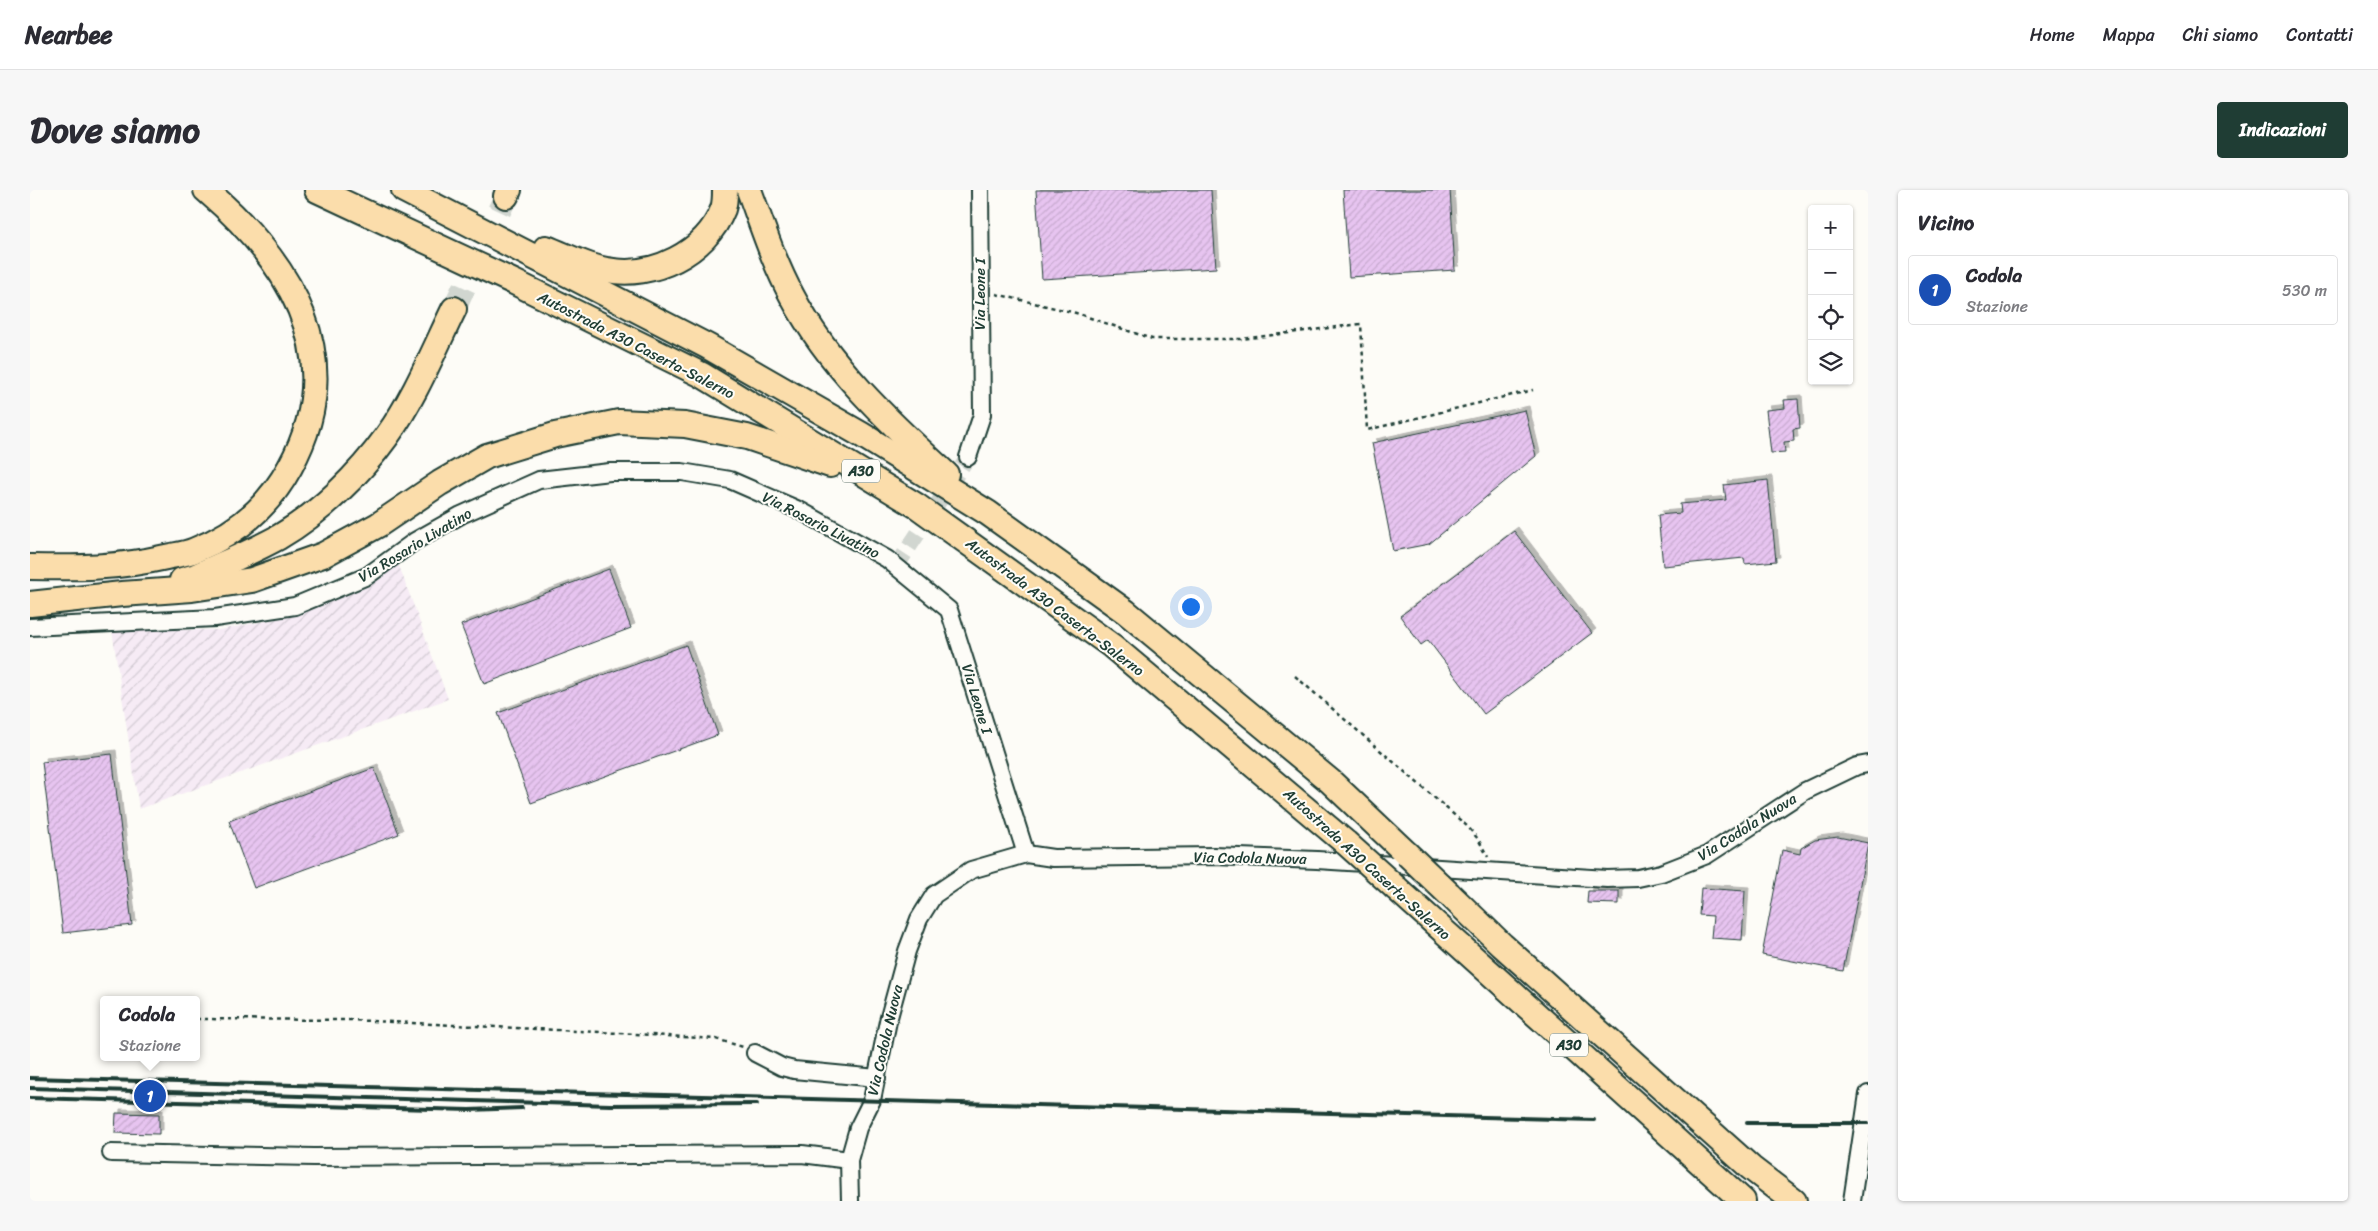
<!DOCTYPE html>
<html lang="it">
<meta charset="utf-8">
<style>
:root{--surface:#fff;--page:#f7f7f7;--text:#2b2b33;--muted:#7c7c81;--line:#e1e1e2;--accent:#1f3d34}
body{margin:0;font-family:Sriracha,sans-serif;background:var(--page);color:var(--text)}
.controls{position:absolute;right:15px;top:15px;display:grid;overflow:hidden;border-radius:5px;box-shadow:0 1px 4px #0004}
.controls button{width:45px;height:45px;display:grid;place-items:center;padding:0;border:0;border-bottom:1px solid var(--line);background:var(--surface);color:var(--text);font:25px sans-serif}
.you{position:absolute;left:1160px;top:416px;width:18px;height:18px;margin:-12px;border:4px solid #fff;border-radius:50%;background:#1a73e8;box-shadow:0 0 0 8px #1a73e833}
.badge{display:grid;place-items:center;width:32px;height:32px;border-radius:50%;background:var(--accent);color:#fff;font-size:16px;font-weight:700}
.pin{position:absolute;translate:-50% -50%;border:2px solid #fff;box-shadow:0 1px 5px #0006}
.popup{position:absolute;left:70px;top:806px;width:100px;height:65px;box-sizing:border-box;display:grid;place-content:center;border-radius:5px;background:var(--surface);filter:drop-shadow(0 1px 4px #0005);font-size:16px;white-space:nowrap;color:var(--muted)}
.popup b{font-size:19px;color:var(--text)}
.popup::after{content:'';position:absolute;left:50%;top:100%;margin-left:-10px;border:10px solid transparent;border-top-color:var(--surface)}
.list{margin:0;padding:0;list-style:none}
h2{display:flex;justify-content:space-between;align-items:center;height:65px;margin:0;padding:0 20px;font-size:21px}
h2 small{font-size:16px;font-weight:400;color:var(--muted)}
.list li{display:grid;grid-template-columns:32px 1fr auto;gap:15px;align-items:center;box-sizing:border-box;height:70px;margin:0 10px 10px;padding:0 10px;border:1px solid var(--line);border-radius:5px}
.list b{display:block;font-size:19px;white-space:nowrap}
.list p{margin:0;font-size:16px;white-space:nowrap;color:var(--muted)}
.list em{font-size:16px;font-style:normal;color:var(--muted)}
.icon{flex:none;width:28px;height:28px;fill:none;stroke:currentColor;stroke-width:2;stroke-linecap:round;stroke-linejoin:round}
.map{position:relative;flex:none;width:1838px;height:1011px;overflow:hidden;border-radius:5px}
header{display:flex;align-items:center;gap:30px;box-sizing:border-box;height:70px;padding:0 25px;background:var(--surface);border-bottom:1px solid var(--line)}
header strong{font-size:24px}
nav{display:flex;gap:28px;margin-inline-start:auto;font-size:18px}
.intro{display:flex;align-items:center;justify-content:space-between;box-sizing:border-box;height:120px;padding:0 30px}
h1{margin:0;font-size:35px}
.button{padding:12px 22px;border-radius:5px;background:var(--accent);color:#fff;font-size:18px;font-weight:700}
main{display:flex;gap:30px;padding:0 30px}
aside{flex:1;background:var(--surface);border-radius:5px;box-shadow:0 1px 4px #0004}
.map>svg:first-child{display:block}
.industrial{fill:url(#industrial-furrows)}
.building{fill:url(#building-hatch);stroke:#1f3d34;filter:url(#shadow)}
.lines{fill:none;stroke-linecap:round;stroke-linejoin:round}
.minor-tunnel{stroke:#d1d6d0;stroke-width:16;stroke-dasharray:16 8;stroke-linecap:butt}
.highway-tunnel{stroke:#d1d6d0;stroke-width:24;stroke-dasharray:24 12;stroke-linecap:butt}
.minor-casing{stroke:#1f3d34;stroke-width:20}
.highway-casing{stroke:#1f3d34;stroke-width:28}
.path{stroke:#1f3d34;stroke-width:2.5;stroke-dasharray:4 4;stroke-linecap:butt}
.minor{stroke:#fdfcf7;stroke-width:16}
.highway{stroke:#fbddab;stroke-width:24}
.rail{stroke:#1f3d34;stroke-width:4}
.highway-bridge-casing{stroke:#1f3d34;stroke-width:28;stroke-linecap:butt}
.highway-bridge{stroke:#fbddab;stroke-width:24}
.labels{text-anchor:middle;stroke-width:4;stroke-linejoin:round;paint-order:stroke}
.shield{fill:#fdfcf7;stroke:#62766e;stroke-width:1}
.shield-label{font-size:14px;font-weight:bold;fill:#1f3d34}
.street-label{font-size:15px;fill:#1f3d34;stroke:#fdfcf7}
</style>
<header>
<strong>Nearbee</strong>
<nav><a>Home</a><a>Mappa</a><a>Chi siamo</a><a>Contatti</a></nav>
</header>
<div class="intro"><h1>Dove siamo</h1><a class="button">Indicazioni</a></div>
<main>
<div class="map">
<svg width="1838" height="1011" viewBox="0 0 1838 1011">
<defs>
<pattern id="industrial-furrows" width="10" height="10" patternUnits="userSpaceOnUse" patternTransform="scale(1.25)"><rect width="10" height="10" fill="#f6ebf5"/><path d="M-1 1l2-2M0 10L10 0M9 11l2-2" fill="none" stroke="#d2cad3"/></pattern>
<pattern id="building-hatch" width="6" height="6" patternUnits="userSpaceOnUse" patternTransform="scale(1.25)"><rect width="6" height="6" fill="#e7c4f0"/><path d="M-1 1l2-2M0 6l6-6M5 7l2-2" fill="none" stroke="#c6a9ce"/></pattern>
<filter id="shadow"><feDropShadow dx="4" dy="-4" stdDeviation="0" flood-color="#0004"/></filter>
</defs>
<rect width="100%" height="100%" fill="#fdfcf7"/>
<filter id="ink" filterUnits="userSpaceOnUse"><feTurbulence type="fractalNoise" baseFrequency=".02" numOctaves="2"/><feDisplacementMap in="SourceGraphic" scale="10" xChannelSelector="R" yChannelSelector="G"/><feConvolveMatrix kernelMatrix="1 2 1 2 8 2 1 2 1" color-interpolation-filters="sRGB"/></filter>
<g filter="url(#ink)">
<polygon class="industrial" points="368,373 418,509 109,619 82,440 189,440 257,427 333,397"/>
<g class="building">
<polygon points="1006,0 1181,0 1186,78 1012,89"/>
<polygon points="1313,0 1420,0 1425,80 1319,87"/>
<polygon points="1768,209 1770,238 1763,239 1764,251 1754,252 1755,262 1741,263 1736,220 1755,218 1754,210"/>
<polygon points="1495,220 1506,266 1399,354 1363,361 1342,253"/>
<polygon points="1738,290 1746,371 1715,374 1714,368 1633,376 1628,325 1651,323 1650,314 1696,310 1694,295"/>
<polygon points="1484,341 1562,443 1454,524 1398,450 1391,455 1370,426"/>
<polygon points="579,379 601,438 454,494 431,435"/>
<polygon points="656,455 688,545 501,613 468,523"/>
<polygon points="82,564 102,735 33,743 12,572"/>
<polygon points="344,578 369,644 224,698 199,631"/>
<polygon points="1808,647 1838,653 1813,781 1732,765 1752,660 1770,664 1771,658 1785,650"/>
<polygon points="1671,698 1715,701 1712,750 1681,748 1683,726 1669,725"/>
<polygon points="1558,701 1589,701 1589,714 1557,713"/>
<polygon points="86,923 129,924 129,944 85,943"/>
</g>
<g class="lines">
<polyline class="minor-tunnel" points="866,377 938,267"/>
<polyline class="highway-tunnel" points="424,119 476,6"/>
<g class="minor-casing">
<g id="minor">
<polyline points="938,267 952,225 950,0"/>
<polyline points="0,437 185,428 265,416 337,386 385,351 431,325 509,290 580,282 652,282 700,290 771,321 857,369 919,420 996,664"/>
<polyline points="725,863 752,877 764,880 847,888"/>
<polyline points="81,963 284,967 772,964 819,970"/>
<polyline points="820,1011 819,970 828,938 842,910 858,831 877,761 889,729 904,705 941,680 996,664 1023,668 1184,666 1287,670 1577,689 1608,688 1631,683 1677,665 1775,601 1827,576 1838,574"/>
<polyline points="1822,1011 1838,904"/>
</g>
</g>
<g class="highway-casing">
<g id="highway">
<polyline points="287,0 484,92 672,185 887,316 1082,456 1316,653"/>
<polyline points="374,0 677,156 832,245 958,323 1096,422 1300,591 1376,663"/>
<path d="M719,0C732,35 744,73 762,106C798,175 859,232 916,284"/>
<polyline points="476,6 479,0"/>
<path d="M516,58C535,65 557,77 577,80C622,89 676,63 693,19C695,13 695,6 695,0"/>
<path d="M0,377C48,378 88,378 136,367C145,365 156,364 165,360C206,344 239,316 260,277C320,168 261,73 176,0"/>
<path d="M152,390L166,386C194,373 222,362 249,347C290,323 329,285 357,246C384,209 404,160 424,119"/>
<polyline points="0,414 92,404 162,399 222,390 293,365 348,335 410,293 457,266 525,245 589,232 655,235 717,247 800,275"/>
<polyline points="1366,698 1713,1011"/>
<polyline points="1419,704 1472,755 1721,978 1764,1011"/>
</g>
</g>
<g class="path">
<polyline points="966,104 1046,123 1122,149 1211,149 1331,134 1337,240 1503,200"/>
<polyline points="1265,486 1438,637 1448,649 1458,667"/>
<polyline points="166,829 321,830 589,843 686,849 713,857"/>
</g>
<use href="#minor" class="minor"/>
<use href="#highway" class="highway"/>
<g class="rail">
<polyline points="0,888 1564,930"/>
<polyline points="0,898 580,915 727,914"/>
<polyline points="0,908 439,920 492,918"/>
<polyline points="1717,933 1838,933"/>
</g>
<g class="highway-bridge-casing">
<g id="highway-bridge">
<polyline points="1316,653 1366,698"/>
<polyline points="1376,663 1419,704"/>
</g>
</g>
<use href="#highway-bridge" class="highway-bridge"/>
</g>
</g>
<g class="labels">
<g class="shield">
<rect x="812" y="269.5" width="38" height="23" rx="4"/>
<rect x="1520" y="843.5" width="38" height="23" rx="4"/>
</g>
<g class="shield-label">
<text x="831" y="286">A30</text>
<text x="1539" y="860">A30</text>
</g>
<g class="street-label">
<text transform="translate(950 104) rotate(-90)" y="5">Via Leone I</text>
<text transform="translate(606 155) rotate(27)" y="5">Autostrada A30 Caserta-Salerno</text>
<text transform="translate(791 335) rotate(27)" y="5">Via Rosario Livatino</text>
<text transform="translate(385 355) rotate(-31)" y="5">Via Rosario Livatino</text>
<text transform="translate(1025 417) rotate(37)" y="5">Autostrada A30 Caserta-Salerno</text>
<text transform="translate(947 509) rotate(73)" y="5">Via Leone I</text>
<text transform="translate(1717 637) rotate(-32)" y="5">Via Codola Nuova</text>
<text transform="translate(1220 668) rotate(1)" y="5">Via Codola Nuova</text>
<text transform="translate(1337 674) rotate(42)" y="5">Autostrada A30 Caserta-Salerno</text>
<text transform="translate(855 850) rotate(-77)" y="5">Via Codola Nuova</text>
</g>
</g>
</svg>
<div class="controls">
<button>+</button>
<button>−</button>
<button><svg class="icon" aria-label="locate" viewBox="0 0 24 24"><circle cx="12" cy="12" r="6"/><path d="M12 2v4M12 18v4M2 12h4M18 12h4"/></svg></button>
<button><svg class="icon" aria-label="layers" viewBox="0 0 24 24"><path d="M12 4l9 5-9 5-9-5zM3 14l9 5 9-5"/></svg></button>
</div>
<div class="you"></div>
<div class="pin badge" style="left:120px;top:906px;background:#1a4fb4">1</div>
<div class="popup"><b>Codola</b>Stazione</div>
</div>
<aside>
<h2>Vicino<small></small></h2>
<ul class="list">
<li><span class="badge" style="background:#1a4fb4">1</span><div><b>Codola</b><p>Stazione</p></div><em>530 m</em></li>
</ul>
</aside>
</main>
